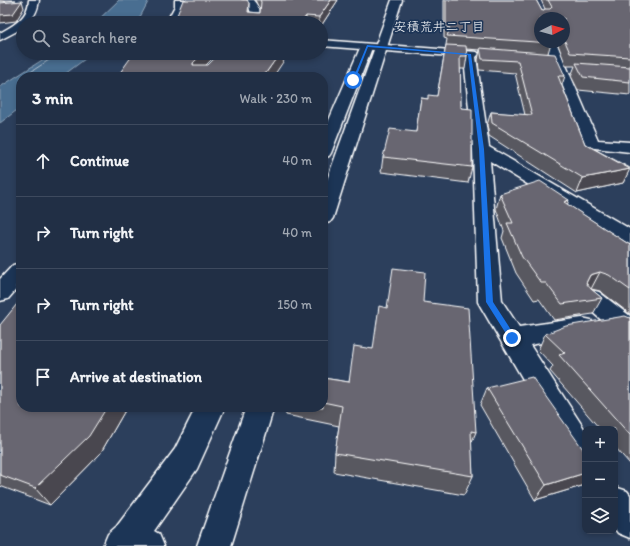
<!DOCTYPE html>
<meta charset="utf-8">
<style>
:root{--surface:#212f45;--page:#29374c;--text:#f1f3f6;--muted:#a2a9b3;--line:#3e4a5e}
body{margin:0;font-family:Itim,"Klee One",sans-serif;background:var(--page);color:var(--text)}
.controls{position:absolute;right:12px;bottom:12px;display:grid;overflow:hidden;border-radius:8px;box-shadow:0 2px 6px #0003}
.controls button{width:36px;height:36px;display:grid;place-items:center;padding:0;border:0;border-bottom:1px solid var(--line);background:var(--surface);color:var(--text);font:20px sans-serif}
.compass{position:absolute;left:534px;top:12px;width:36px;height:36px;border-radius:50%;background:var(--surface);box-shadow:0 2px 6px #0003;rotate:85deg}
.stop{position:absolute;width:12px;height:12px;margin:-9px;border:3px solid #1a73e8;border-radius:50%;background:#fff}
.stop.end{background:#1a73e8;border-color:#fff;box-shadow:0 1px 4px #0008}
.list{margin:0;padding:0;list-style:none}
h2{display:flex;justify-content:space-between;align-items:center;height:52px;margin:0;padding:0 16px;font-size:17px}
h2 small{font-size:13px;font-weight:400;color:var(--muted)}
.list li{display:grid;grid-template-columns:26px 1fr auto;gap:12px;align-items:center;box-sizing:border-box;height:72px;padding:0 16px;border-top:1px solid var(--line)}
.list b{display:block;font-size:15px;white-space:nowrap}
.list em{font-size:13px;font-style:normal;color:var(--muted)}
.icon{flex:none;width:22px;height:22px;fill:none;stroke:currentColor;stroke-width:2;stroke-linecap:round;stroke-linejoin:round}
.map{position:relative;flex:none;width:630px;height:546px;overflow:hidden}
.search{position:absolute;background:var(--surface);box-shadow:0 2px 6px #0003;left:16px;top:16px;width:312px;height:44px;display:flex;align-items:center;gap:10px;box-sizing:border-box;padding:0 14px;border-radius:22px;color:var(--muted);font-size:15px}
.panel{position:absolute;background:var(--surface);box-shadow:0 2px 6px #0003;left:16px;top:72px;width:312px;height:340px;border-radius:16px}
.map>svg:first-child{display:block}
.water{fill:#496e91;stroke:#92a8bd}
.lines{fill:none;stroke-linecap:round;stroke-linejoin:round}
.shore{stroke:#b6c5d3;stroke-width:1}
.street-casing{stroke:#fff;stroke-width:3}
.secondary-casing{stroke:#fff;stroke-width:3}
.street{fill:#1d3557;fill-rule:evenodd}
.secondary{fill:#1d3557;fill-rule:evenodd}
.wall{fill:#595861;stroke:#fff}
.shaded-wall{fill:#49474f;stroke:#fff}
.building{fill:#686671;stroke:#fff}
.route{fill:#1a73e8}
.labels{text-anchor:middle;stroke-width:3.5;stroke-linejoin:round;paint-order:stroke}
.far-quarter-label{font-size:13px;fill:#fff;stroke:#1d3557}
</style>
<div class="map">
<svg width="630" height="546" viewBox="0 0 630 546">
<rect width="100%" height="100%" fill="#2c3f5c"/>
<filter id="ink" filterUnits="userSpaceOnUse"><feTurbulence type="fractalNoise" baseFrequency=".025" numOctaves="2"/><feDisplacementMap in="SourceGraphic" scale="8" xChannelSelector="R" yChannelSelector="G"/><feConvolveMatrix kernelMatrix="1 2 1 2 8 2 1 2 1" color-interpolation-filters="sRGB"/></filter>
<g filter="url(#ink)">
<g class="water">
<polygon points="119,0 149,0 139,19 133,23 95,23"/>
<polygon points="53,53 93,53 61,77 21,77 21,107 0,123 0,87"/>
</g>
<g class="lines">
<polyline class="shore" points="23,77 52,58 54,53"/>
<g class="street-casing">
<g id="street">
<path d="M29,0H39C38,9 35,16 28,23H23V28L21,29L0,40V33C14,25 28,18 29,0Z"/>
<polygon points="175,0 185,0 185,6 176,23 166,23 175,6"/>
<path d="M243,0H253C259,7 263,13 260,23H250C253,13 250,8 243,0Z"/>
<polygon points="321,40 477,52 479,54 476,57 489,147 630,229 630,244 623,243 490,161 502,301 519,327 582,318 591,320 594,327 591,334 530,345 585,430 585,472 574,467 478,302 473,149 464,57 321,46"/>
<polygon points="544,42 556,42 598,140 630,142 630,152 586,147"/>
<polygon points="21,263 21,284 8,299 0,301 0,279 13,265"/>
<polygon points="591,290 599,292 630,316 630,339 621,337 583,304 579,298 583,292"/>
<polygon points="615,487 627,491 630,495 630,538 618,533 615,529"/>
</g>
</g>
<g class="secondary-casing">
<g id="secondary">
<polygon points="392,0 402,0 333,218 330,222 323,224 323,191"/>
<polygon points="366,45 370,46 372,48 331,153 329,156 323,158 323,134 360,48 362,46"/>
<polygon points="196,407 225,407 197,469 154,531 159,534 164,546 103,546 108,534 117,526 175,449"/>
<polygon points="246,407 274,407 231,546 197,546"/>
</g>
</g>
<use href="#street" class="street"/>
<use href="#secondary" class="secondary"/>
</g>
<g class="wall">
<polygon points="255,0 338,0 321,26 321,23 174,23 249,3 249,12 260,13 260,10"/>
<polygon points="444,0 536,0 542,11 545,9 541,0 630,0 630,95 578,90 571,76 575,66 566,66 557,42 564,42 564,18 540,18 551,43 548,53 565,76 562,85 585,144 630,168 623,183 577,193 489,136 487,125 491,112 525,115 515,73 479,70 478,60 480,50 466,49 467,56 465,69 460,69 461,108 472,167 468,183 381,172 383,157 416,132 421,98 428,99 437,96 447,39 444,38"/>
<polygon points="500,194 568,205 630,245 630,314 600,291 591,289 602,298 593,314 554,320 539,299 534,300 516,273 502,238 504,231 496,209"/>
<polygon points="21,280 21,296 16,287"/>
<polygon points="423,302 476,432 471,444 473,476 464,495 334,472 335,453 339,426 286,415 285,407 323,407 323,378 349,382 373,349 387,308"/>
<polygon points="630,318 630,464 615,447 615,429 600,429 550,371 553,366 538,350 545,334"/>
<polygon points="0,325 21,407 127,407 100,454 50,505 0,486"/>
<polygon points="487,388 585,452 585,485 535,500 480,405"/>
</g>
<g class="shaded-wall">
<polygon points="0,0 16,0 0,2"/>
<polygon points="331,0 338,0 321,26 321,23 319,23 319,17"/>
<polygon points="22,1 24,8 16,21 0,23 0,15"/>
<polygon points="306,16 306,23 301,23"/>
<polygon points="203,53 218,53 195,76 193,63"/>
<polygon points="280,53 289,53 273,77 263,77"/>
<polygon points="630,169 623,183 577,193 583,178"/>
<polygon points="569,200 563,216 564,202"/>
<polygon points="600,272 591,289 582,291 590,275"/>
<polygon points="107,407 127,407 100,454 50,505 35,488"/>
<polygon points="585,473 585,485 535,500 546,485"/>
</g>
<g class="building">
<polygon points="183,0 247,0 249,3 248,12 260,13 261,2 260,0 331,0 319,17 306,16 301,23 174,23"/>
<polygon points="446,0 536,0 542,11 545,9 550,9 552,7 548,0 630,0 630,57 570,53 564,39 564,18 540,18 540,42 551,42 551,43 447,36 450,28 446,27"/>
<polygon points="22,1 13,14 0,15 0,3"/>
<polygon points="446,45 466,46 467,56 460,56 461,108 472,109 472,167 383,157 390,129 416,132 421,98 428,99 428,95 437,96"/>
<polygon points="480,48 555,54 565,76 558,76 585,144 630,169 583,178 492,123 491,112 532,115 518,61 482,59"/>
<polygon points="134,53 203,53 193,63 193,65 208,65 220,53 280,53 263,77 117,77"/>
<polygon points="576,63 630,67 630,82 583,77"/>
<polygon points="540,181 569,200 564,202 630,245 630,290 609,275 600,272 590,275 586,283 591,289 602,298 562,304 546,283 541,283 522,257 507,223 513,223 500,194"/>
<polygon points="393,268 425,272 423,302 468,308 476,432 471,431 473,476 335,453 342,406 323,402 323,378 349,382 354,346 373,349 379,306 387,308"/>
<polygon points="21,280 21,287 16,287"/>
<polygon points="21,299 21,407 107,407 89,436 35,488 0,475 0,325"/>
<polygon points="625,316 630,318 630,435 559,355 565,353 545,334 566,326"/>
<polygon points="532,377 585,452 585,473 546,485 487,388"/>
</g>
</g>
<polygon class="route" points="367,45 471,54 484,149 493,302 515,336 515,340 510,340 486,302 479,149 468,55 368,47 355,80 352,81"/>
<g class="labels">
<g class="far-quarter-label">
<text x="439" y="31">安積荒井二丁目</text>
</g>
</g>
</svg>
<div class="controls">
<button>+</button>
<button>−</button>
<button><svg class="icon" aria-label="layers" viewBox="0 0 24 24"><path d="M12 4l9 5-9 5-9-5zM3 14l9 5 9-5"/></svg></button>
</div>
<svg class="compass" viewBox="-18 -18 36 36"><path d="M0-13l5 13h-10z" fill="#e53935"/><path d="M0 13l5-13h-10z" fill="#a2a9b3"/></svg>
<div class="stop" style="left:353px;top:80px"></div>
<div class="stop end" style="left:512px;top:338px"></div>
<div class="search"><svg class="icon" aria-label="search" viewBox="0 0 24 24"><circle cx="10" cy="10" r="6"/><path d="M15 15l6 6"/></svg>Search here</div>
<section class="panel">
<h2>3 min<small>Walk · 230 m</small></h2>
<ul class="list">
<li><svg class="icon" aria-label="ahead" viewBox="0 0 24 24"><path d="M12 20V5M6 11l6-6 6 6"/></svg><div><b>Continue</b></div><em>40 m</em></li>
<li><svg class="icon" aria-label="right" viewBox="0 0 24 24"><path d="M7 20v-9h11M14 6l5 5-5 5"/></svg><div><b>Turn right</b></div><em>40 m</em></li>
<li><svg class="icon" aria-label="right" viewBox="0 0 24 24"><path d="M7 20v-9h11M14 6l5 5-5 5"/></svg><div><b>Turn right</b></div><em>150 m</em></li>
<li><svg class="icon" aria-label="arrive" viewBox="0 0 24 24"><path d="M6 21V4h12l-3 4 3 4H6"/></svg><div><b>Arrive at destination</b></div></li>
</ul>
</section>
</div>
